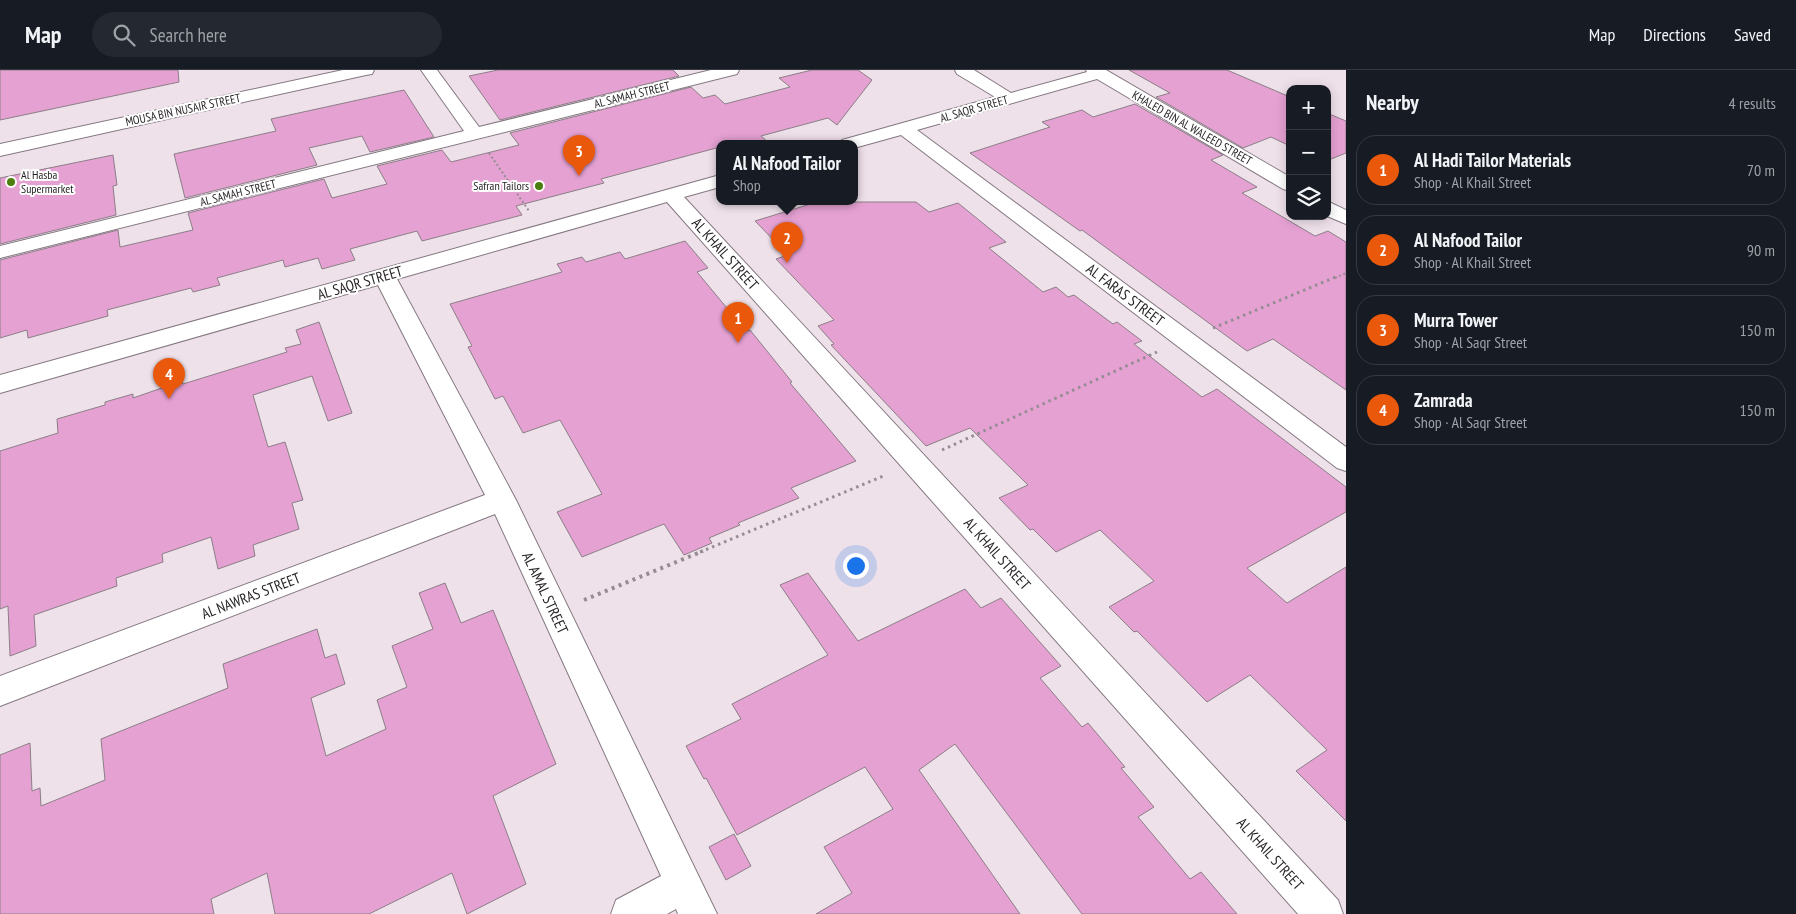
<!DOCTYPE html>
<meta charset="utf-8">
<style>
:root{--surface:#171b24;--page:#242831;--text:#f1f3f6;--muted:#9ea1a6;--line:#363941;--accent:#ea580c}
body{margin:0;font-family:"PT Sans Narrow",sans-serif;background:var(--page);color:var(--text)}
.controls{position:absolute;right:15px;top:15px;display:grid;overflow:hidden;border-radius:10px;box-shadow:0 2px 12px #0003}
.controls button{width:45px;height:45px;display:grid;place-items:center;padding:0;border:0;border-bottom:1px solid var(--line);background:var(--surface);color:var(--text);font:25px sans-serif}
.you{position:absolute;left:855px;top:495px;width:18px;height:18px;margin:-12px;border:4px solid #fff;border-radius:50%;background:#1a73e8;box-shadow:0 0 0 8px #1a73e833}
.badge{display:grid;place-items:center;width:32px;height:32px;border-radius:50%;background:var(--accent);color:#fff;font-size:16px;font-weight:700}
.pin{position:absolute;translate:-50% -41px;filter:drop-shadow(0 1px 2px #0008)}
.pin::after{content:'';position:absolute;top:26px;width:18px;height:15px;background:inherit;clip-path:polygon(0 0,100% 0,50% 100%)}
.popup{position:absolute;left:716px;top:70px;width:142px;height:65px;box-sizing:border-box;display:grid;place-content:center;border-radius:10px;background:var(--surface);filter:drop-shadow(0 1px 4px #0005);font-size:16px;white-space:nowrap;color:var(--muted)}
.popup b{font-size:19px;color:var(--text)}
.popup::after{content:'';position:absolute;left:50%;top:100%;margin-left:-10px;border:10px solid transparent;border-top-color:var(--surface)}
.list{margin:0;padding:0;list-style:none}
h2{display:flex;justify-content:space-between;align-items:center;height:65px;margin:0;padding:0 20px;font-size:21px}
h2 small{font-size:16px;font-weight:400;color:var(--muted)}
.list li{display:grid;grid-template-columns:32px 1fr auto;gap:15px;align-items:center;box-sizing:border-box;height:70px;margin:0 10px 10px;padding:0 10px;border:1px solid var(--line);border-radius:20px}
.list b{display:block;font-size:19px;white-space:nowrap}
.list p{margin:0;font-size:16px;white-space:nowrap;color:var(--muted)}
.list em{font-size:16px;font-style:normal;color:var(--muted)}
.icon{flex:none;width:28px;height:28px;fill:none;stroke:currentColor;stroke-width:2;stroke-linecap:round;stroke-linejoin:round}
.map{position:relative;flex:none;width:1346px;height:844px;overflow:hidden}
header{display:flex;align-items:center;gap:30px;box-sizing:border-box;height:70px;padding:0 25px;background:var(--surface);border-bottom:1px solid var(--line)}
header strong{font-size:24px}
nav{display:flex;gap:28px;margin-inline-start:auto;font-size:18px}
.search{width:350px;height:45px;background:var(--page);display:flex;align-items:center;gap:12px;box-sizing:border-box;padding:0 18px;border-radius:28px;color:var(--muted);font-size:19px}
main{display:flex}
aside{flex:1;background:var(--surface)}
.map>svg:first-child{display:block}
.building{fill:#e5a1d2;stroke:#8b7f87}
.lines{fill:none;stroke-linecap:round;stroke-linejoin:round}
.street-casing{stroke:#847881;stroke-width:2}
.path-far2{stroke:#968c93;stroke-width:2;stroke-dasharray:2 2.5;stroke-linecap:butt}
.path-far1{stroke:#968c93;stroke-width:3;stroke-dasharray:2.5 4;stroke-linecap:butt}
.path{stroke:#968c93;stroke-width:4;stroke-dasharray:3 4.5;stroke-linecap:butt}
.street{fill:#fff;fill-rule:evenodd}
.poi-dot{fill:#4b7e0e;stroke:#fff;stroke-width:2}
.labels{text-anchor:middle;stroke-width:4;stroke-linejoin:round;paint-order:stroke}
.far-street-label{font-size:12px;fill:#231f22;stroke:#fff}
.far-poi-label{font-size:12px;fill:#231f22;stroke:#fff;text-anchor:start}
.street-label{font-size:15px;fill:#231f22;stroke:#fff}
</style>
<header>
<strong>Map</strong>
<div class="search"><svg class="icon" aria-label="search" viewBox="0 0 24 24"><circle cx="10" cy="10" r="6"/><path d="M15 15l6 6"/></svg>Search here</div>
<nav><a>Map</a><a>Directions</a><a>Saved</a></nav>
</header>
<main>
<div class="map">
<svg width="1346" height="844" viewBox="0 0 1346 844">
<rect width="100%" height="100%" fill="#efe1ea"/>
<g class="building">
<polygon points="0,0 178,0 179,12 0,50"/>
<polygon points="498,0 673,0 679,6 500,50 469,6"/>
<polygon points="812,0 858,0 872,10 837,55 828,48 761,66 770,74 720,74 720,77 601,109 604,113 516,136 522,145 422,171 417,161 350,179 355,190 322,199 318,188 285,197 283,190 217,208 220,215 193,222 191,218 107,240 108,246 28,268 27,260 0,268 0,190 118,160 120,177 193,160 188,143 324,109 332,128 387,114 377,96 442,80 451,92 519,75 510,63 691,17 703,28 715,25 725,34 790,17 779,8"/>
<polygon points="1129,0 1227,0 1290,27 1290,76 1271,67 1243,78 1156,27 1170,23"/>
<polygon points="404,20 434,67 370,82 362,66 309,78 317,95 185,128 174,84 276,61 271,49"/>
<polygon points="1135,34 1223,85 1211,90 1257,117 1242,123 1315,166 1328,161 1346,172 1346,320 1273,269 1247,281 1082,160 1080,161 970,83 1050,57 1042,52 1082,40 1093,47"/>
<polygon points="1327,43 1346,51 1346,83 1331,89 1327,87"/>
<polygon points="113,85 117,115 113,116 116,145 0,174 0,108"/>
<polygon points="817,132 916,132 929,142 958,133 1006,172 989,178 1043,222 1056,217 1068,227 1074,225 1113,254 1117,252 1142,271 1134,274 1202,327 1217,319 1346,417 1346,442 1247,498 1287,533 1346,497 1346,751 1296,701 1327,680 1250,605 1207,632 1137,561 1134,562 1109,537 1154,511 1100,460 1056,482 1033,459 1030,460 999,428 1028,415 970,358 926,376 831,275 834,274 818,256 834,250 776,189 788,185 755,151"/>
<polygon points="685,171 708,198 697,202 746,261 750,260 792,312 790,313 856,391 791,418 799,428 738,453 740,455 709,468 712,473 684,485 664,454 582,487 557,442 602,424 560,350 523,363 503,326 495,329 468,277 472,276 450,234 562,202 557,194 582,187 586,192 620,182 625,189"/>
<polygon points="319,252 352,343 328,351 312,306 253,325 268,377 285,372 303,430 292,433 299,459 253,475 255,486 218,499 211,467 162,484 163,492 116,508 117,516 34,545 36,576 10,586 8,536 0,539 0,381 58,363 57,349 105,335 105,332 133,324 133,328 182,311 183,314 287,282 285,278 301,274 296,260"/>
<polygon points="808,503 858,571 965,519 981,538 1001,528 1061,596 1040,608 1082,657 1088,653 1125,697 1121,698 1154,737 1138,747 1190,809 1201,802 1237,844 1082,844 955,674 919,700 1020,844 816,844 852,823 824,777 893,739 865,697 737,765 706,708 704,709 686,676 741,649 732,634 828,585 780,515"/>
<polygon points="445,513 461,553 493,540 556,694 493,726 526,814 467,844 452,803 369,844 275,844 267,803 211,829 214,844 0,844 0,685 30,673 32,721 40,718 41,736 105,710 101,669 228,618 223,594 317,559 325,588 336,584 345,614 311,628 326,686 386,659 377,630 407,617 392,576 433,559 419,523"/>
<polygon points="734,764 751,796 726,810 709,777"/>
</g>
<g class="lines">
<g class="street-casing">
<g id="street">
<polygon points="343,0 374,0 372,4 366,5 0,86 0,74"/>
<polygon points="421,0 437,0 479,57 711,0 739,0 737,4 0,188 0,176 464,61"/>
<polygon points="955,0 974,0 1011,23 1087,2 1086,0 1106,0 1290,107 1290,121 1283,119 1097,9 917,60 1346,377 1346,401 1337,398 901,65 854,78 854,74 840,74 842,70 995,27 957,4"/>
<polygon points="720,105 720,117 684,127 1338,830 1343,844 1298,844 667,132 397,209 516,430 717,844 678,844 676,839 667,844 611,844 616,830 661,806 495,444 0,636 0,606 485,425 378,215 0,323 0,305"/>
<polygon points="1327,131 1346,140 1346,154 1327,146"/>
</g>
</g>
<g class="path-far2">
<polyline points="489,83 529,141"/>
<polyline points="1335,208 1346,203"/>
</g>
<g class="path-far1">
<polyline points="1213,258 1338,206"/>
<polyline points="942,380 1157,282"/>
<polyline points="700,482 886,405"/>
</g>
<polyline class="path" points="584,530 703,481"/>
<use href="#street" class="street"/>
</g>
<g class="poi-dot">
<circle cx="11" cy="112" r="5"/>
<circle cx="539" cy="116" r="5"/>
</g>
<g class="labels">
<g class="far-street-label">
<text transform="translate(632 25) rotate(-14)" y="4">AL SAMAH STREET</text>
<text transform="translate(974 39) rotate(-16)" y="4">AL SAQR STREET</text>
<text transform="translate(183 40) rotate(-12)" y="4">MOUSA BIN NUSAIR STREET</text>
<text transform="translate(1192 58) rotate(30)" y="4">KHALED BIN AL WALEED STREET</text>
<text transform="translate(238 123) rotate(-14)" y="4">AL SAMAH STREET</text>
</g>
<g class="far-poi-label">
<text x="21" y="109">Al Hasba<tspan x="21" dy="14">Supermarket</tspan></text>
<text x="529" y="120" text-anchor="end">Safran Tailors</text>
</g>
<g class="street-label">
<text transform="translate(725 184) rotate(48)" y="5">AL KHAIL STREET</text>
<text transform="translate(360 213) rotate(-16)" y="5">AL SAQR STREET</text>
<text transform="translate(1125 225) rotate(37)" y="5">AL FARAS STREET</text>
<text transform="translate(997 484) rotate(48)" y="5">AL KHAIL STREET</text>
<text transform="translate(545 523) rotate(65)" y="5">AL AMAL STREET</text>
<text transform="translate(251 526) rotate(-21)" y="5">AL NAWRAS STREET</text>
<text transform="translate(1270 784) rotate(48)" y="5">AL KHAIL STREET</text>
</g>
</g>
</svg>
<div class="controls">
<button>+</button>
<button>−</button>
<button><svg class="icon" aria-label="layers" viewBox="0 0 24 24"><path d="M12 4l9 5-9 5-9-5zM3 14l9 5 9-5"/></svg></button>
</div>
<div class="you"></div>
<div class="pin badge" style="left:738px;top:273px">1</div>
<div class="pin badge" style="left:787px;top:193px">2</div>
<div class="popup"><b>Al Nafood Tailor</b>Shop</div>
<div class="pin badge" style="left:579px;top:106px">3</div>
<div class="pin badge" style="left:169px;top:329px">4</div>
</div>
<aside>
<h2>Nearby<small>4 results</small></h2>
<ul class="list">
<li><span class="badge">1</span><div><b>Al Hadi Tailor Materials</b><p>Shop · Al Khail Street</p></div><em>70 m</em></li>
<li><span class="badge">2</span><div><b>Al Nafood Tailor</b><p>Shop · Al Khail Street</p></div><em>90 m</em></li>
<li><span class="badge">3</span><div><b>Murra Tower</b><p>Shop · Al Saqr Street</p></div><em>150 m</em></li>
<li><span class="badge">4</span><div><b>Zamrada</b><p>Shop · Al Saqr Street</p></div><em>150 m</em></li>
</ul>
</aside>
</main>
